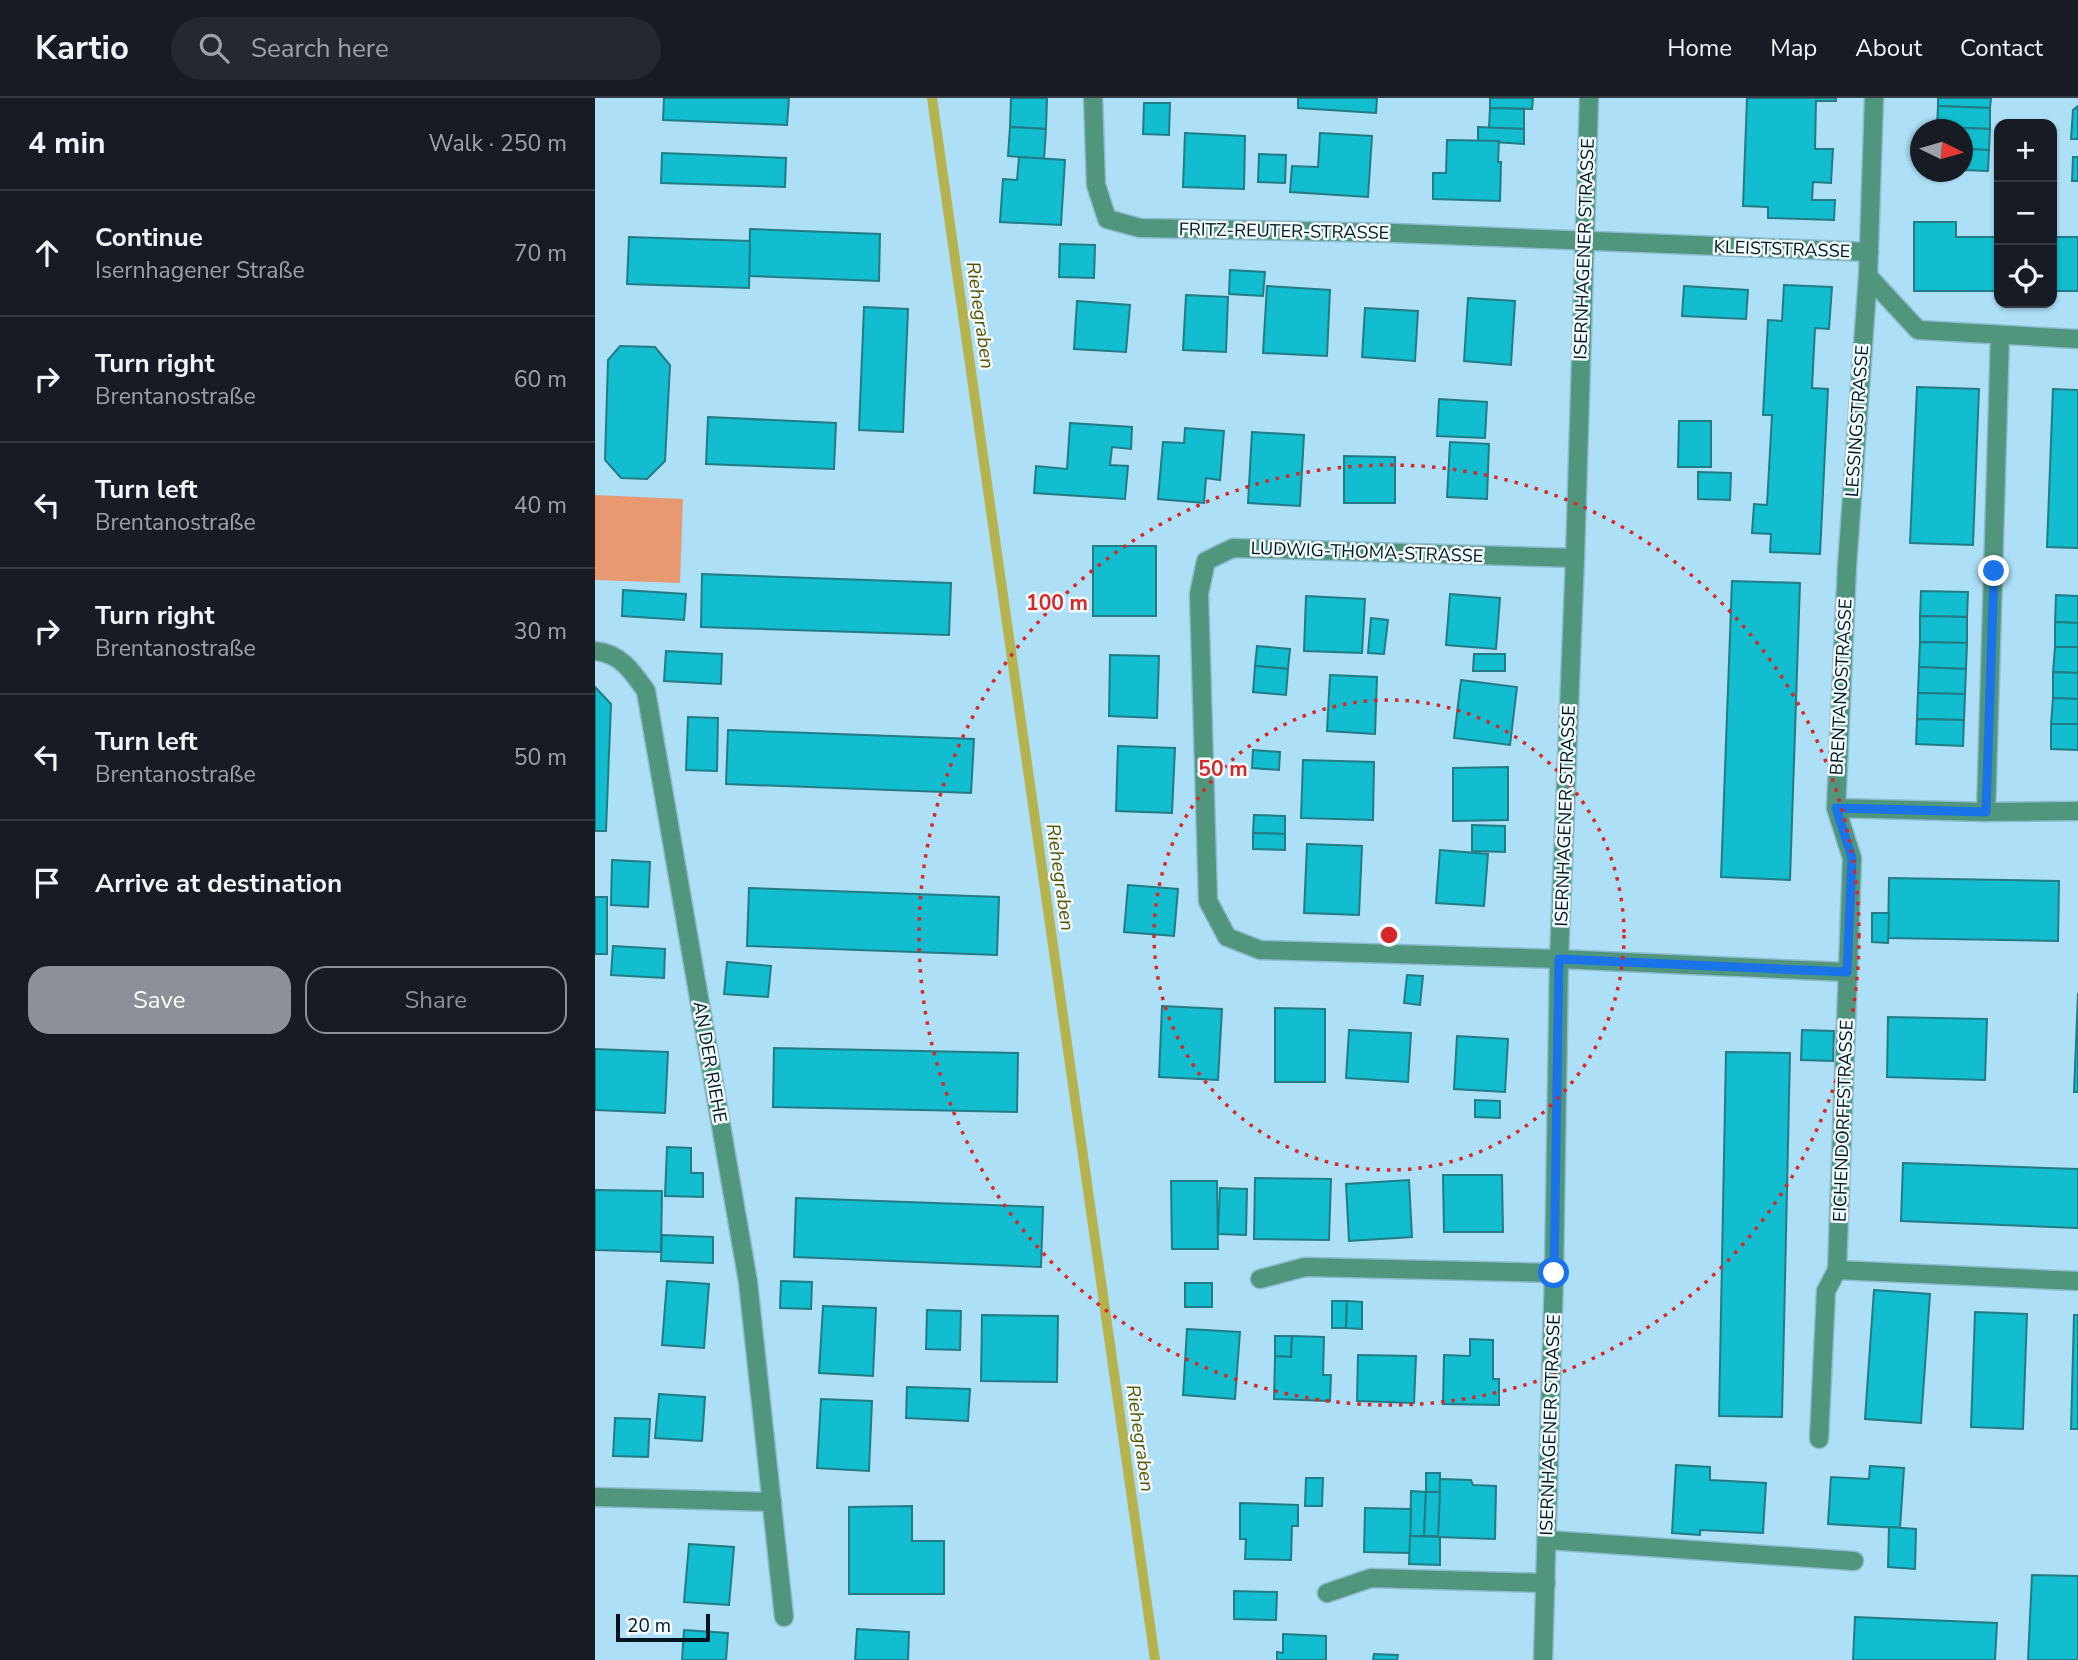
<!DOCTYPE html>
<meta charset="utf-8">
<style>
:root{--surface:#171b24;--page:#242831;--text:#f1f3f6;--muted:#9ea1a6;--line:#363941;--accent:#8c9099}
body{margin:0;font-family:"Nunito Sans",sans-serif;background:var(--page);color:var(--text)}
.controls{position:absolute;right:21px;top:21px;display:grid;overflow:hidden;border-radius:14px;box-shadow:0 2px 5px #0004}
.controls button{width:63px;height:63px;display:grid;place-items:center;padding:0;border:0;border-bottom:2px solid var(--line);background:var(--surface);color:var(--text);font:35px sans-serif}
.compass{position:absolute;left:1315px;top:21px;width:63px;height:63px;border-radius:50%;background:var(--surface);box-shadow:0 2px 5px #0004;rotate:95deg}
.scale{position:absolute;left:21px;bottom:18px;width:94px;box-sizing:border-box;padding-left:7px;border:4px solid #001520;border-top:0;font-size:19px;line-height:24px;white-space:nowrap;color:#001520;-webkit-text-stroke:5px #f1fafd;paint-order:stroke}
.stop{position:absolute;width:21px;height:21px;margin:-16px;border:5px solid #1a73e8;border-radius:50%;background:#fff}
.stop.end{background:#1a73e8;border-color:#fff;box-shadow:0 2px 7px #0008}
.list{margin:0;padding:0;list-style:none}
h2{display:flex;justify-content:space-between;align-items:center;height:91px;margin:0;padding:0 28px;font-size:30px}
h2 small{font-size:23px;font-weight:400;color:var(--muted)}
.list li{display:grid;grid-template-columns:46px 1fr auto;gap:21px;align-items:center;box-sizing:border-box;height:126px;padding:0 28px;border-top:2px solid var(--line)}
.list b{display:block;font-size:26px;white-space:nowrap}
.list p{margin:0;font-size:23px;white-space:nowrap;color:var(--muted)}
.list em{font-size:23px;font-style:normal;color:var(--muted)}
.actions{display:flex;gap:14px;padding:21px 28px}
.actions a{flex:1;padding:16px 0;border:2px solid var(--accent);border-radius:21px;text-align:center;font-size:24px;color:var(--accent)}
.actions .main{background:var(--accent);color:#fff}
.icon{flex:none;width:38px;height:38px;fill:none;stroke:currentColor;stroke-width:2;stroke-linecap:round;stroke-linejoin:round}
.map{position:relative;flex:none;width:1483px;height:1562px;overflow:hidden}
header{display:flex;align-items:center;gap:42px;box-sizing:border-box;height:98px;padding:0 35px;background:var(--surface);border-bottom:2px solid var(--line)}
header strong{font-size:33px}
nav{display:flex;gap:38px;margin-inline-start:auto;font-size:24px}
.search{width:490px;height:63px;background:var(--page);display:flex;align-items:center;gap:18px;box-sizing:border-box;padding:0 24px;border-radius:38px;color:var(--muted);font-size:26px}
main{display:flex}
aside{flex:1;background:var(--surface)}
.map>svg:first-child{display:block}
.green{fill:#e89971}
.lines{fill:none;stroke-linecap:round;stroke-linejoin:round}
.stream{stroke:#b6b24e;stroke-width:10}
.building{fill:#11bdce;stroke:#227b85;stroke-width:2}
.service-casing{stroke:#8ebbd0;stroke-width:21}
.minor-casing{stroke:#8ebbd0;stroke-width:21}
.service{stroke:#50967c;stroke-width:18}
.minor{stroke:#50967c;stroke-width:18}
.route{stroke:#1a73e8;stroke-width:9}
.ring{fill:none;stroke:#d62828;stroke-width:3.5;stroke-dasharray:3.5 7}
.labels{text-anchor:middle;stroke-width:5;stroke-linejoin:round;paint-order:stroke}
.street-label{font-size:18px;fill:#001520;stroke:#f1fafd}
.water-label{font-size:19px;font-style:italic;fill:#565302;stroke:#f1fafd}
.centre{fill:#d62828;stroke:#f1fafd;stroke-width:3.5}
.ring-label{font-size:21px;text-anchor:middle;font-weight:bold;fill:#d62828;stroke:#f1fafd;stroke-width:5;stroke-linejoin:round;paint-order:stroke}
</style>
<header>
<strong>Kartio</strong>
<div class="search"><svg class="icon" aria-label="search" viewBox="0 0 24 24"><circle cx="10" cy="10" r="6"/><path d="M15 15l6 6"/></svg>Search here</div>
<nav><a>Home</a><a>Map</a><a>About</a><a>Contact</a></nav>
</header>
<main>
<aside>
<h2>4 min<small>Walk · 250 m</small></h2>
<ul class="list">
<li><svg class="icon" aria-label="ahead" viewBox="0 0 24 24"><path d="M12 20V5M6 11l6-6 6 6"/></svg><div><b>Continue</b><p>Isernhagener Straße</p></div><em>70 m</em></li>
<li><svg class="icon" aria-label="right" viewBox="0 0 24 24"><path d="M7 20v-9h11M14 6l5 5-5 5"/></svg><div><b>Turn right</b><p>Brentanostraße</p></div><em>60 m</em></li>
<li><svg class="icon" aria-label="left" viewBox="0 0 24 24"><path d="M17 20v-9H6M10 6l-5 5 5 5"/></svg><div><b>Turn left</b><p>Brentanostraße</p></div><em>40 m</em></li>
<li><svg class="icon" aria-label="right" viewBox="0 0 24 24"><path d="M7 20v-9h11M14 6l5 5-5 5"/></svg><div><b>Turn right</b><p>Brentanostraße</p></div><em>30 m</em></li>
<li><svg class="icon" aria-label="left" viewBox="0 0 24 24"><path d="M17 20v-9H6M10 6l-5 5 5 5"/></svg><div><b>Turn left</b><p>Brentanostraße</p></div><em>50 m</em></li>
<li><svg class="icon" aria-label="arrive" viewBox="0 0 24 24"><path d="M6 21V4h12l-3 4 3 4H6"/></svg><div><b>Arrive at destination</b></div></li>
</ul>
<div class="actions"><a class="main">Save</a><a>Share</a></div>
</aside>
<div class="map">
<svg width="1483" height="1562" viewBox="0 0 1483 1562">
<rect width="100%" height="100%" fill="#ade0f7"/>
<polygon class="green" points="0,397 88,401 85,485 0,482"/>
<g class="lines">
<polyline class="stream" points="337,0 560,1562"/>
</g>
<g class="building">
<polygon points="69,0 194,0 192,27 68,22"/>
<polygon points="416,0 452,0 451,31 415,29"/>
<polygon points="703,0 782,0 781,15 703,10"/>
<polygon points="895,0 938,0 937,11 895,10"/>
<polygon points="1152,0 1241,0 1241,3 1221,3 1220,51 1238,51 1236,85 1218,84 1217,102 1240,102 1239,122 1173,120 1173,109 1148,108"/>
<polygon points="1343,0 1396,0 1395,10 1343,8"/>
<polygon points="549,5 575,5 574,37 548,36"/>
<polygon points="1343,8 1395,10 1395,31 1342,29"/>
<polygon points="1483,8 1483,41 1476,41 1478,12"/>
<polygon points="895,10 929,11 929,31 894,30"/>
<polygon points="415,29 451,31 449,61 413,58"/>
<polygon points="883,29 929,31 929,46 883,43"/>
<polygon points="1342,29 1395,31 1394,52 1367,51 1367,32 1342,32"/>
<polygon points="590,35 650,38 649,91 588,89"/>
<polygon points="725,35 777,38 773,99 695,94 697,68 723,69"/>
<polygon points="852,42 904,43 903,64 906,64 905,103 838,101 838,75 851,75"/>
<polygon points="1367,51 1394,52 1393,73 1367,72"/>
<polygon points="67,55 191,60 190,89 66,85"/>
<polygon points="664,56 691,57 690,85 663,84"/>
<polygon points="424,59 470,62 466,127 405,124 408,81 422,82"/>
<polygon points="1478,59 1483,59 1483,83 1477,83"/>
<polygon points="1319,124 1361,124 1361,139 1404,139 1404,193 1319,193"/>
<polygon points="155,131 285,136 284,183 154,178"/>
<polygon points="34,139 155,143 154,190 32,186"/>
<rect x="1457" y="139" width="26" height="54"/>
<polygon points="465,146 500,147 499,180 464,179"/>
<polygon points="635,172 670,174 668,198 634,196"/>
<polygon points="1189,187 1237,189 1234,231 1220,230 1217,290 1233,291 1225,456 1175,454 1176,436 1157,435 1159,406 1172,407 1177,317 1168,317 1173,222 1187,223"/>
<polygon points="672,188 735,192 732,258 668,255"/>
<polygon points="1089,188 1153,192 1151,221 1087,218"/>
<polygon points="591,197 633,199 631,254 588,252"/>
<polygon points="873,200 920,203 916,267 869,263"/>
<polygon points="482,203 535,207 531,254 479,251"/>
<polygon points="269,209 313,211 308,334 264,332"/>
<polygon points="770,210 823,213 820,263 767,259"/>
<polygon points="25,248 60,249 75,267 70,363 52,381 26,380 10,362 13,262"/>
<polygon points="1322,289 1384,291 1378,447 1315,445"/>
<polygon points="1458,291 1483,292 1483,450 1452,449"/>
<polygon points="844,301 892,304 890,340 842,338"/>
<polygon points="113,319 241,325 239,371 111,366"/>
<polygon points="1084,323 1116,323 1116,369 1083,369"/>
<polygon points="475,325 537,329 536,351 517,349 515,367 533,368 530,401 439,395 441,368 472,371"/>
<polygon points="590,330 629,333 625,382 611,380 609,405 563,401 568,344 589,345"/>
<polygon points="657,334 709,337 705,408 653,405"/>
<polygon points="855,344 894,346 892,401 852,399"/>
<polygon points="749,358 800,359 800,405 749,405"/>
<polygon points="1103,374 1136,375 1135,402 1103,401"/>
<rect x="498" y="448" width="63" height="70"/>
<polygon points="107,476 356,485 354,537 106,529"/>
<polygon points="1137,483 1205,485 1195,782 1126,779"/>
<polygon points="28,492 91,496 89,522 27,518"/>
<polygon points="1326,493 1373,494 1372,519 1325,518"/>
<polygon points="855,496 905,500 901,551 851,547"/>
<polygon points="1461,497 1483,498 1483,525 1460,524"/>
<polygon points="711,498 770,501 767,555 709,553"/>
<polygon points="1325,518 1372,519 1372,545 1325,544"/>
<polygon points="776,520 793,522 789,556 773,555"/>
<polygon points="1460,524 1483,525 1483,549 1460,549"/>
<polygon points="1325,544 1372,545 1371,571 1324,569"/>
<polygon points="662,548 695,551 693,571 660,568"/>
<polygon points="1460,549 1483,549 1483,575 1458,574"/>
<polygon points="71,553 127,556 126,586 69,583"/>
<polygon points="879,556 910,556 910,573 878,573"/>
<polygon points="515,557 564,558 562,620 514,618"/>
<polygon points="660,568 693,571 691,597 658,594"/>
<polygon points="1324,569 1371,571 1370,596 1323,595"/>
<polygon points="1458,574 1483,575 1483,601 1458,600"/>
<polygon points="735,577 782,579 780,636 732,633"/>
<polygon points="866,582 922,589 915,647 859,640"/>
<polygon points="0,589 16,606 11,733 0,733"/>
<polygon points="1323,595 1370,596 1369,622 1322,621"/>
<polygon points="1458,600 1483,601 1483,626 1456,626"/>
<polygon points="93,619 123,620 122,673 91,672"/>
<polygon points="1322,621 1369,622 1368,648 1321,646"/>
<polygon points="1456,626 1483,626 1483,652 1456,651"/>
<polygon points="133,632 379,641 376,695 131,686"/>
<polygon points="523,648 580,650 577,715 521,713"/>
<polygon points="658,652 685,654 684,672 657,670"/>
<polygon points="708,662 779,664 778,722 706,720"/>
<polygon points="913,669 913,722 858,723 858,670"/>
<polygon points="659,717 690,718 690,736 658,735"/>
<polygon points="877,727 910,728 910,754 877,753"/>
<polygon points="658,735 690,736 690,752 658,751"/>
<polygon points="712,746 767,748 764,817 709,815"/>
<polygon points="845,752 893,756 889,808 841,805"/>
<polygon points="17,762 55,764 53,809 16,807"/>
<polygon points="1294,780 1464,783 1463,843 1293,840"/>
<polygon points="533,787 583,791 579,838 529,834"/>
<polygon points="154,790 404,799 402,857 152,848"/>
<rect x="0" y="799" width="12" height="57"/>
<polygon points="1277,815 1294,815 1293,845 1277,844"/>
<polygon points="18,848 70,851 69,880 16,877"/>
<polygon points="132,864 176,868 173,899 129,896"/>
<polygon points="812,877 828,878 825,907 809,905"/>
<polygon points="1483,895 1483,994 1479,994"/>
<polygon points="567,908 627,911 623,982 564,979"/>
<polygon points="680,910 730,911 730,984 680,984"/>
<polygon points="1293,919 1392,921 1390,982 1292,979"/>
<polygon points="754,932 816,935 813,984 751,980"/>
<polygon points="1207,932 1239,933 1238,963 1206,962"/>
<polygon points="862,938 913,941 910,994 859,991"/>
<polygon points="179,950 423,955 422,1014 178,1009"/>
<polygon points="0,951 73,954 70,1015 0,1012"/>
<polygon points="1131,954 1195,955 1187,1319 1124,1318"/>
<polygon points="880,1002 905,1003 905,1020 880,1019"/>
<polygon points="72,1049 96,1050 96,1075 108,1075 108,1099 70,1098"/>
<polygon points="1308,1065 1483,1071 1483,1130 1306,1123"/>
<polygon points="848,1077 907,1077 908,1134 849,1134"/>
<polygon points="660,1080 736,1081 734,1142 659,1141"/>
<polygon points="814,1082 817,1139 754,1143 751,1086"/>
<polygon points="576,1083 622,1083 623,1151 577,1151"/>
<polygon points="625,1090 652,1091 651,1137 623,1136"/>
<polygon points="0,1092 67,1093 66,1154 0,1152"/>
<polygon points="201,1100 448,1109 446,1169 199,1159"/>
<polygon points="67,1137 118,1139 118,1165 66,1163"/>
<polygon points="72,1183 114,1186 109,1250 67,1247"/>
<polygon points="186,1183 217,1184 216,1211 185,1210"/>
<rect x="590" y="1185" width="27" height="24"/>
<polygon points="1279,1192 1335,1196 1326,1325 1270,1321"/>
<polygon points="737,1203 752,1203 751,1230 737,1230"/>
<polygon points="752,1203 767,1204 767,1231 751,1230"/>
<polygon points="228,1208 281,1210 278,1278 224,1275"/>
<polygon points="332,1212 366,1213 365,1252 331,1251"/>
<polygon points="1380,1214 1432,1216 1428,1331 1376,1329"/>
<polygon points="387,1217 463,1218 462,1284 386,1283"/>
<polygon points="1479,1217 1483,1217 1483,1331 1476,1331"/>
<polygon points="592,1231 645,1234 640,1301 588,1297"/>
<polygon points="680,1238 697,1238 696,1259 680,1258"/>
<polygon points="697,1238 729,1239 728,1277 736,1277 735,1303 679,1301 680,1258 696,1259"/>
<polygon points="875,1241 898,1242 898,1281 904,1281 904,1307 848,1306 849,1257 875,1258"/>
<polygon points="763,1257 821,1258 819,1305 762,1303"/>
<polygon points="312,1289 375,1291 373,1323 311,1320"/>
<polygon points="64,1296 110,1299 107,1343 60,1340"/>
<polygon points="226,1301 277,1303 274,1373 222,1370"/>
<polygon points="20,1320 55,1321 53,1359 18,1358"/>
<polygon points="1081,1367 1115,1369 1115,1382 1171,1385 1168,1435 1105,1432 1105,1437 1077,1435"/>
<polygon points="1275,1368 1309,1370 1305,1430 1233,1426 1236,1379 1274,1381"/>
<rect x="831" y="1375" width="14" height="19"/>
<polygon points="711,1380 728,1380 727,1408 710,1408"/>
<polygon points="845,1381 876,1382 878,1387 901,1388 900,1441 843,1439"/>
<polygon points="816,1393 831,1394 829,1438 815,1438"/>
<polygon points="831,1394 845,1394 843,1438 829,1438"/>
<polygon points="645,1405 703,1407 703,1428 697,1428 696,1462 650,1461 651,1441 645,1441"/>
<polygon points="317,1408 317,1443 349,1443 349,1496 254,1496 254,1409"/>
<polygon points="770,1410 816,1411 815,1455 769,1454"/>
<polygon points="1294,1429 1321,1431 1320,1471 1293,1469"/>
<polygon points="815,1438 845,1439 845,1467 814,1466"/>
<polygon points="94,1446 139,1449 134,1507 89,1504"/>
<polygon points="1437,1477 1483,1478 1483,1562 1433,1562"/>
<polygon points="639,1493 682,1494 681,1522 639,1521"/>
<polygon points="1260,1519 1402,1525 1400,1562 1258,1562"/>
<polygon points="262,1531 314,1534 313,1562 260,1562"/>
<polygon points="89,1532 133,1535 131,1562 87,1562"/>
<polygon points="688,1536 731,1538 731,1562 682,1562 682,1554 688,1555"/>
<polygon points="779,1556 803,1557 802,1562 778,1562"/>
</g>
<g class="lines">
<g class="service-casing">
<g id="service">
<polyline points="1224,1341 1231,1193 1242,1172"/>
<polyline points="952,1442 1259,1463"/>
</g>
</g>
<g class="minor-casing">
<g id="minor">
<polyline points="498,0 501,87 512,121 545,130 799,135 1274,154"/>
<polyline points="1279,0 1273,178 1252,468 1241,710 1257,760 1242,1172 1483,1183"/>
<polyline points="1273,178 1323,232 1483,241"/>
<polyline points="980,460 638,450 611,463 604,496 613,803 632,839 665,852 964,861 1252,874"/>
<path d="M0,553C26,556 37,573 51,593L153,1184L189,1519"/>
<polyline points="1241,710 1391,714 1483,713"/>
<polyline points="1391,714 1405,237"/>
<polyline points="665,1181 710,1169 959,1175"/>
<polyline points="0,1399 177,1404"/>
<polyline points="732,1495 776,1480 951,1485"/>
<polyline points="948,1562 959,1175 964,861 980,460 994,0"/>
</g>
</g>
<use href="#service" class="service"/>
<use href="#minor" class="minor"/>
</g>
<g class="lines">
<polyline class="route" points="959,1175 964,861 1252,874 1257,760 1241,710 1391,714 1399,473"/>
</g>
<g class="ring">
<circle cx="794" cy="837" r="235"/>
<circle cx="794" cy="837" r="470"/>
</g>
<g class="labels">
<g class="street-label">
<text transform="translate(689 133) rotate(1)" y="6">FRITZ-REUTER-STRASSE</text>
<text transform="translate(989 151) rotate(-88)" y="6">ISERNHAGENER STRASSE</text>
<text transform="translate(1187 151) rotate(2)" y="6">KLEISTSTRASSE</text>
<text transform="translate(1262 323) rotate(-86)" y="6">LESSINGSTRASSE</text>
<text transform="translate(772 454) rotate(2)" y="6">LUDWIG-THOMA-STRASSE</text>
<text transform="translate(1246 589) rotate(-87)" y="6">BRENTANOSTRASSE</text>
<text transform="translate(970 718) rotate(-88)" y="6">ISERNHAGENER STRASSE</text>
<text transform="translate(115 964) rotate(80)" y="6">AN DER RIEHE</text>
<text transform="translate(1248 1023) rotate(-88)" y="6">EICHENDORFFSTRASSE</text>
<text transform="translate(955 1327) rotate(-88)" y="6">ISERNHAGENER STRASSE</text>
</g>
<g class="water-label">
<text transform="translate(386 217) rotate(82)" y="7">Riehegraben</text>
<text transform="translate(466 779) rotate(82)" y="7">Riehegraben</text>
<text transform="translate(546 1340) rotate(82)" y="7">Riehegraben</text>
</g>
</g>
<circle cx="794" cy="837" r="10" class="centre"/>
<g class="ring-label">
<text x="462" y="512">100 m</text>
<text x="628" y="678">50 m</text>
</g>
</svg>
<div class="controls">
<button>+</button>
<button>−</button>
<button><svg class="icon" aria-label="locate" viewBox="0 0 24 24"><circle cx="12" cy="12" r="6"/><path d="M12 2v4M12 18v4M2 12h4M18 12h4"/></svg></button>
</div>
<svg class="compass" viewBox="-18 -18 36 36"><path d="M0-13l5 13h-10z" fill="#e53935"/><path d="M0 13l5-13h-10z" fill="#9ea1a6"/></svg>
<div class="scale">20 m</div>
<div class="stop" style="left:959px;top:1175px"></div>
<div class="stop end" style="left:1399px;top:473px"></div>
</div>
</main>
